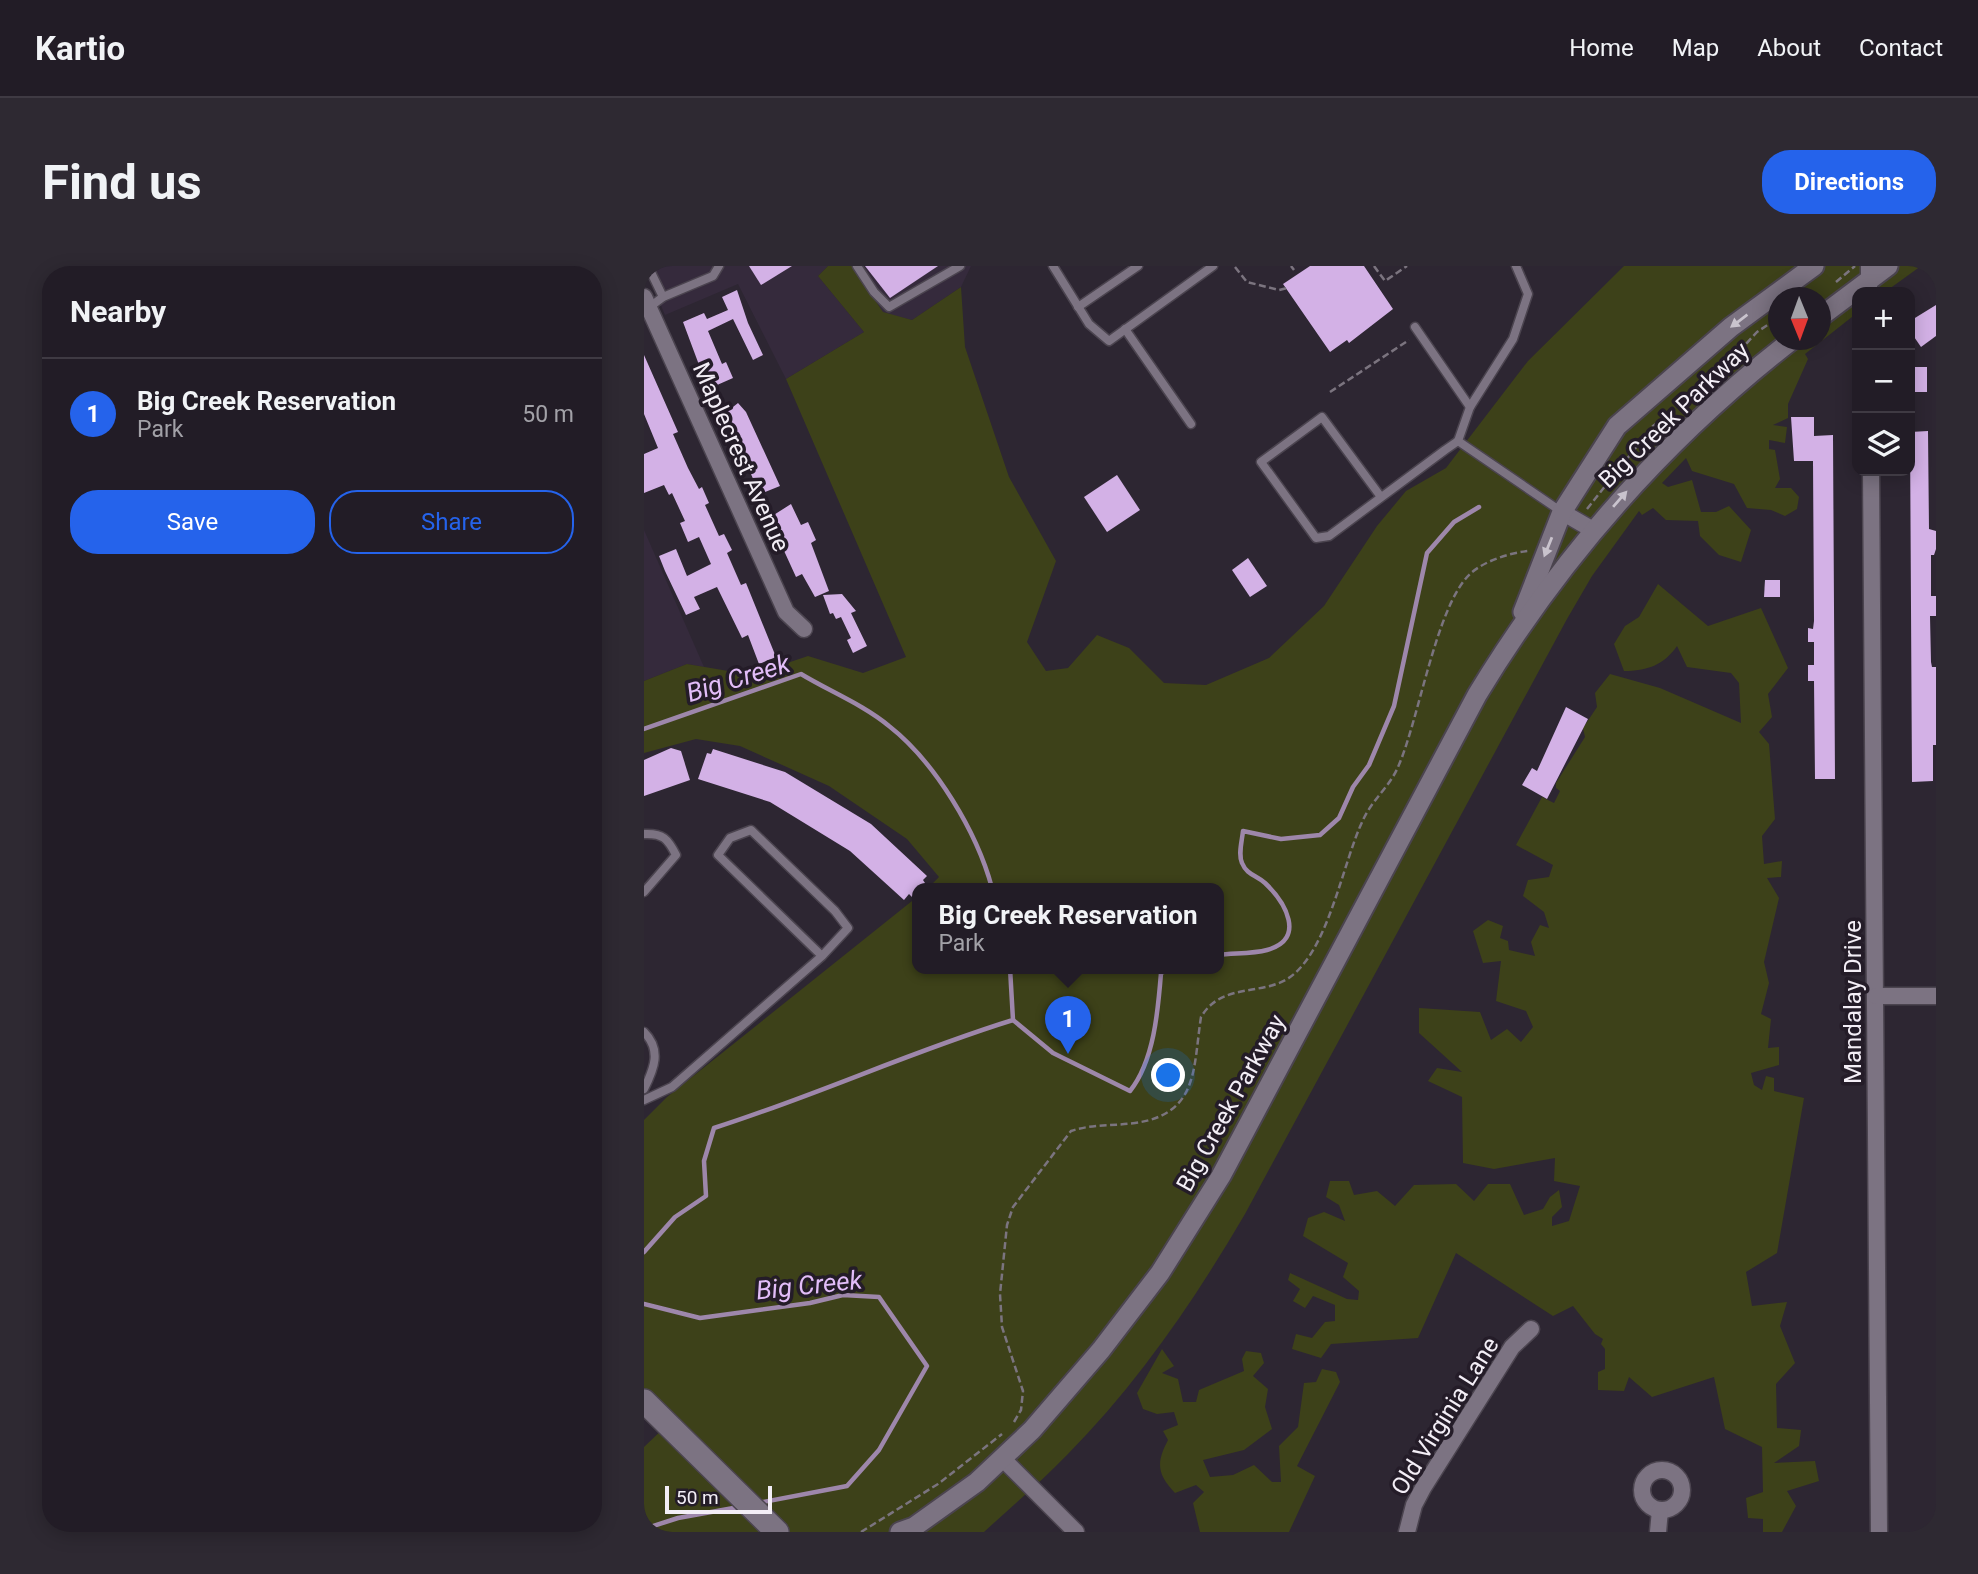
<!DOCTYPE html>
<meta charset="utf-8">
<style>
:root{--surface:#221c26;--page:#2e2932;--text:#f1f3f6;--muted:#a2a1a7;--line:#3f3a43;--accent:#2563eb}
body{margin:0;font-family:Roboto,sans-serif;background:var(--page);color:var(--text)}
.controls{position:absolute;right:21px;top:21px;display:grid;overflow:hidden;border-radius:14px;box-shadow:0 4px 18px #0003}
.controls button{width:63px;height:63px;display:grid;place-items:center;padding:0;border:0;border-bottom:2px solid var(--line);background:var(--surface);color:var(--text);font:35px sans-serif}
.compass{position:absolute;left:1124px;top:21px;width:63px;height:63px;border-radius:50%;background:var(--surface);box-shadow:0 4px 18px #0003;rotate:179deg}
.scale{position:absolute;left:21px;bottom:18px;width:107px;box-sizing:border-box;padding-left:7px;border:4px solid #f3eef6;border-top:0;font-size:19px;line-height:24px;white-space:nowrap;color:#f3eef6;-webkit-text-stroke:5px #241c28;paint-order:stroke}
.you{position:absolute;left:525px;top:810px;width:24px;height:24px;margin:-18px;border:5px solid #fff;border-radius:50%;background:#1a73e8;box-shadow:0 0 0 10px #1a73e833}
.badge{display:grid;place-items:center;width:46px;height:46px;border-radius:50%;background:var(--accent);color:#fff;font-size:23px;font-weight:700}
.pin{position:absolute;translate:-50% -58px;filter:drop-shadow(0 2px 4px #0008)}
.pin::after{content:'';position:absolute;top:37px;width:24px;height:21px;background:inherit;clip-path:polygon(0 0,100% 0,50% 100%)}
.popup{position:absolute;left:268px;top:617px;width:312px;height:91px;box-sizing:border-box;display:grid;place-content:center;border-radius:14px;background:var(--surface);filter:drop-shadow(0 2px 5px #0005);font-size:23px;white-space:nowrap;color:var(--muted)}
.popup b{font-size:26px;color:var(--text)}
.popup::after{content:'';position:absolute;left:50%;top:100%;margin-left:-14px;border:14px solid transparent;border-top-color:var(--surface)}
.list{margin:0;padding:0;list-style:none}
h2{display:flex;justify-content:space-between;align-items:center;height:91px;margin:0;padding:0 28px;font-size:30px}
h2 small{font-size:23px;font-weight:400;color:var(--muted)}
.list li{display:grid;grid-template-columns:46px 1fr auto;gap:21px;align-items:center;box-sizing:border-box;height:112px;padding:0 28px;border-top:2px solid var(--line)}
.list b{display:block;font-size:26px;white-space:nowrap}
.list p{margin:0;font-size:23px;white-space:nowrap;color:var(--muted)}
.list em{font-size:23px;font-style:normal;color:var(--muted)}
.actions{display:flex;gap:14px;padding:21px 28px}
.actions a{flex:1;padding:16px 0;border:2px solid var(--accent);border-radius:28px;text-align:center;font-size:24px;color:var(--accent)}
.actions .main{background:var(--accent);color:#fff}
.icon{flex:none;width:38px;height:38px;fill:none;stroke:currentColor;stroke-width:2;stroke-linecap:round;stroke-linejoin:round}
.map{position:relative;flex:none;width:1292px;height:1266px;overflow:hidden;border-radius:28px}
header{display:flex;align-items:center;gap:42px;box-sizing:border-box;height:98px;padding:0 35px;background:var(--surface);border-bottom:2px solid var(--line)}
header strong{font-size:33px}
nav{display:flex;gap:38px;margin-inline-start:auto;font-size:24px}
.intro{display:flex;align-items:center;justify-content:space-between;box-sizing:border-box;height:168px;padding:0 42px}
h1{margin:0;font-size:49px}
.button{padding:18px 32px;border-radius:28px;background:var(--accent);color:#fff;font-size:24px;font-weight:700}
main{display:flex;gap:42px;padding:0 42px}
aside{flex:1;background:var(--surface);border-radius:28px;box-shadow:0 4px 18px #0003}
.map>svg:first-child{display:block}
.built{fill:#352a3c}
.green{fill:#3d4119;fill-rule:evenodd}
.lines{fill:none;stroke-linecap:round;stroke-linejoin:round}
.stream{stroke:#9e87ab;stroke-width:4.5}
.building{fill:#d3b1e6}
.service-casing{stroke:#4b444f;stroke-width:11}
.minor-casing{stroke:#4b444f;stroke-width:19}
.tertiary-casing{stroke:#4b444f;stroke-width:23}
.secondary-casing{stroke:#4b444f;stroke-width:26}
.path{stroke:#7b747f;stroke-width:2.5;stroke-dasharray:7 3.5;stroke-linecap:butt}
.service{stroke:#7c7382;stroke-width:8}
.minor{stroke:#7c7382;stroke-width:16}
.tertiary{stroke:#7c7382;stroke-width:19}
.secondary{stroke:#7c7382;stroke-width:23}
.oneway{fill:#c9c3cd}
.labels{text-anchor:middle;stroke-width:7;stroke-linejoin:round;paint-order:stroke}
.street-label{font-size:24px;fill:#f3eef6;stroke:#241c28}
.water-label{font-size:26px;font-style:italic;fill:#e2bdf8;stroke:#241c28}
</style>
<header>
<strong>Kartio</strong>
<nav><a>Home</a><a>Map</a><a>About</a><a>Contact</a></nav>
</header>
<div class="intro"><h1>Find us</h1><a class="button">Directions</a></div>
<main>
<aside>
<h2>Nearby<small></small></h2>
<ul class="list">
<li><span class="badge">1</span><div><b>Big Creek Reservation</b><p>Park</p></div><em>50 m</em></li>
</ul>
<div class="actions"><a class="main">Save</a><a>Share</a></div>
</aside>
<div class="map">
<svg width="1292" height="1266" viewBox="0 0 1292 1266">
<rect width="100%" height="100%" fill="#2d2632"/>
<g class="built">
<polygon points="0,0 184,0 174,10 220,66 142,113 94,18 21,49"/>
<polygon points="208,0 327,0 317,21 268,54 239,47"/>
<polygon points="0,264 60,401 43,398 0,415"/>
</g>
<g class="green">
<path d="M184,0H208L239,46L268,54L317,21L321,81L365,211L412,295L383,376L402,405L424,402L453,369L485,382L520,417L562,419L625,392L680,340L733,260L762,225L802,202L884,95L980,0H1277L1241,26H1213V47L1161,88L1164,93L1144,138V152L1129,159L1143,161L1141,177L1125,174V183L1131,184L1136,213L1131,222H1147L1155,231L1153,243L1141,250L1127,244L1103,242L1090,218L1048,205L1042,192L1018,217L1024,221L1048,214L1057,246H1072L1085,240L1107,264L1097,296L1075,289L1056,270L1054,255L1022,254L1009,242L998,249L995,245L948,310L923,353L601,948C550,1035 494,1117 423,1189C397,1216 367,1241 340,1266H0V1181L24,1158L0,1134V854L23,831L273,631L274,702H574V622H284L295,611L263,573L185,520L96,480L52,473L0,487V415L43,398L108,409L164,390L219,407L262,391L142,113L220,66L174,10ZM1134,32H1176V74H1134Z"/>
<path d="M1014,318L1064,360L1117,342L1144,402L1124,428L1128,451L1115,466L1125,478L1131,553L1118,570L1120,598L1138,595L1137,611L1123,612L1135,632L1120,696L1125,717L1117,748L1127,753L1124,782L1135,781V799L1107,807L1110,819L1118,824L1122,810L1130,812V825L1160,832L1133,987L1102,1006L1108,1040L1143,1036L1136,1060L1151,1097L1132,1118L1133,1162L1157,1164L1155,1180L1130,1197L1171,1195L1175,1215L1143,1225L1152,1240L1138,1266H1119V1253L1104,1252L1102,1232L1119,1226L1118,1181L1081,1163L1070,1111L1008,1131L985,1111L980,1125L954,1124V1106L961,1103V1083L957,1078L959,1073L951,1068L929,1040L909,1050L812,987L774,1072L687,1078L677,1092L648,1083L652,1068L668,1072L681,1056L691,1055V1039L669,1030L661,1042L649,1035L656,1023L644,1014L646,1007L703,1033L714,1034L715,1025L699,1011L704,997L659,970L664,952L680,946L701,955L695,939L682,931L686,915H705L710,929L733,925L751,940L770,919L812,918L830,935L844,918H866L880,949L899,943L906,931L915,924L918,941L908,951V960L925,955L936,920L910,915L911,892L850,903L819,897L818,831L784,815L793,802L818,806L775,767V742L836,746L847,774L863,763L877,776L889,761L882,745L852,735L857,695L839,697L829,665L844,654L859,660L856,672L864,675L865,684L891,690L887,676L896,659L905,662L900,646L879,630L884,614L905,611L909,599L872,579L898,531L910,537L916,525L912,522V517L941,471L939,462L953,441L951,427L966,408L1016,422L1097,457L1095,417L1087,407L1043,401L1033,380C1020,399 1003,405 980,405L970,378L981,360L995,351Z"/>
<path d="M518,1083L530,1100L518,1107L534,1113L539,1136H552L555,1124L600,1105L598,1093L602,1085L617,1087L620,1097L609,1110L624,1123L621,1141L628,1163L600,1184L559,1194L566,1211L589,1209L610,1199L628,1216H637L635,1180L654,1161L660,1117L672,1116L678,1103L692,1106L696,1116L653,1200L671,1210L645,1266H556L549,1237L560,1226L552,1219L531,1227C513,1208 512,1197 524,1174L519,1165L534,1159L530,1146L513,1148L499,1143L493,1127Z"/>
</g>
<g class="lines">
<g class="stream">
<path d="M0,463L157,408C185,425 220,439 245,460C291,496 333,566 348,622"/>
<path d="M574,689C590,687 608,688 623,684C663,673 641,636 621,617C612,609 603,609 598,597C594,588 598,575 599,565L637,573L676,569L695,552L709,521L725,499L750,440L783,287L810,256L835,241"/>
<path d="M369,754L409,787L486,825C510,795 514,745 517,707L531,702"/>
<path d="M0,986L31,951L62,930L60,895L70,862C171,830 268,785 369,754L366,702"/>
<polyline points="0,1038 56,1052 166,1037 199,1029 235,1031 283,1100 235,1184 203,1220 114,1237"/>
<polyline points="0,1263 34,1252 95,1241"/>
</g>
</g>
<g class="building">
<polygon points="105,0 148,0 117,19"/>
<polygon points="221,0 294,0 246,32"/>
<polygon points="666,0 720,0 749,43 705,77 703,74 686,86 639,18"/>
<polygon points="93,24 104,57 119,89 109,94 89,53 64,65 78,98 82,96 89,112 64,123 39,56 60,47 63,53 84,44 78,31"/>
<polygon points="1292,39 1292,70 1277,81 1266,65 1266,55"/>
<polygon points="0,89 34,166 29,168 44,202 55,223 58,221 65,237 61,239 75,270 80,268 88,284 83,287 97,319 102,317 132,391 115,398 104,369 98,372 73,321 50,331 56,343 42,349 21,305 15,290 32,283 43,310 67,298 55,271 44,276 36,257 41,255 28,227 25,229 20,219 0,227 0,188 14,182 0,148"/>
<rect x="1266" y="101" width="17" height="25"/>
<polygon points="85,136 89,141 94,137 102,146 136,220 116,228 101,195 97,197 78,142"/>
<polygon points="1147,151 1170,151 1170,170 1189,169 1191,513 1171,513 1170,415 1164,415 1164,399 1170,399 1170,376 1164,376 1164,362 1169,363 1170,355 1169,195 1150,195"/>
<polygon points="1284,165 1285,263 1292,265 1292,283 1290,289 1287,289 1287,330 1292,330 1292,350 1286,350 1287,396 1288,401 1292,401 1292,479 1289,479 1289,515 1268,516 1266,166"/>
<polygon points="473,209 496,244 463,266 440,231"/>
<polygon points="147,238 157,259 164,256 172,274 167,277 185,325 171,331 158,308 152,311 125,252"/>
<polygon points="604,292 623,320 606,331 588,304"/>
<polygon points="1121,314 1136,314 1136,331 1120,331"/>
<polygon points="198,328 212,345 207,347 223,380 209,387 203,374 207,372 197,351 192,353 189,347 186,348 179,329"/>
<polygon points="922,441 944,453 903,533 878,519 888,502 893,505"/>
<polygon points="27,482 37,485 46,514 0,530 0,494"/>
<polygon points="69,483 141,506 227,558 283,610 279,614 281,617 268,631 265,628 260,634 206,585 126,536 54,513 63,487 67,488"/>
</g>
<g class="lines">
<g class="service-casing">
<g id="service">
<polyline points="4,0 19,31"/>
<polyline points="213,0 230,26 245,41 316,0"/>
<polyline points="409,0 445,58 465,75 569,0"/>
<polyline points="872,0 884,28 869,73 826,141 814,175 918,246"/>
<polyline points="434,41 494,0"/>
<polyline points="3,43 19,31 69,10 75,0"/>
<polyline points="771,61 826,141"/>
<polyline points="481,63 547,158"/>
<polyline points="737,231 678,151 617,196 672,272 685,270 801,184 814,175"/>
<path d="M0,568C19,567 24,573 32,589L0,626"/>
<path d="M0,766C18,784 10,803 0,823"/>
<polyline points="0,834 28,821 178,690 204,662 191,645 107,564 86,572 74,589 178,690"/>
</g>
</g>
<g class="minor-casing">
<g id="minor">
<polyline points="1225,0 1225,26"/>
<polyline points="0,31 142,346 160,363"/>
<polyline points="1227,205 1235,1266"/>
<polyline points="918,246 949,264"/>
<polyline points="1232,730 1292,730"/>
<polyline points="358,1192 432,1266"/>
<circle cx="1018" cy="1224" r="20"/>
<polyline points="763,1266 770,1239 779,1222 868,1081 887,1063"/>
<polyline points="1014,1266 1016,1244"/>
</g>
</g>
<g class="tertiary-casing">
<g id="tertiary">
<polyline points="1176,51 1244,0"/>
<polyline points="879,346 918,246 973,160 1087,61 1170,0"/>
<path d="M256,1266L270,1261L333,1216L388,1164L457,1084L516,1007L577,910L833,429C916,292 1022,172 1148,74"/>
</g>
</g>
<g class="secondary-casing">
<polyline id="secondary" points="0,1135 133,1266"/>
</g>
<g class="path">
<polyline points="647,0 650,4"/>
<polyline points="730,0 741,15 763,0"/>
<polyline points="591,1 603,16 635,24 643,22"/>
<polyline points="1192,16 1211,0"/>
<polyline points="686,126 765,74"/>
<polyline points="943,243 1009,160 1066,117 1113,66 1134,52"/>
<path d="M370,1156L377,1144L379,1125L358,1061L356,1028L363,959L369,941L427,865C448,858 469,860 491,857C555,848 549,802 557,751C579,714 623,732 650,708C686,677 699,596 719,554C728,534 746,520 754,501C775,454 792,340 826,308C840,295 865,287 884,285"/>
<polyline points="217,1266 294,1218 358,1168"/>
</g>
<use href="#service" class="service"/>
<use href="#minor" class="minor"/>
<use href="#tertiary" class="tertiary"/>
<use href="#secondary" class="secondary"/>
</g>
<defs><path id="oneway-solid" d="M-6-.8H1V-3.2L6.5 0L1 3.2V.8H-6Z" transform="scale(1.75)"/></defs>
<g class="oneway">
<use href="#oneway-solid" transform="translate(1095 55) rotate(143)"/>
<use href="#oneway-solid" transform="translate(976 233) rotate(-49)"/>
<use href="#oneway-solid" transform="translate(904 281) rotate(112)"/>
</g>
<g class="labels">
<g class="street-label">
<text transform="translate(1030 149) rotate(-44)" y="8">Big Creek Parkway</text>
<text transform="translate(97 191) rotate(66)" y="8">Maplecrest Avenue</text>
<text transform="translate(1209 736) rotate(-90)" y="8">Mandalay Drive</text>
<text transform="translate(587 837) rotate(-61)" y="8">Big Creek Parkway</text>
<text transform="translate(801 1150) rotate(-58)" y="8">Old Virginia Lane</text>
</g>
<g class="water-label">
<text transform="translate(94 412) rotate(-17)" y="9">Big Creek</text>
<text transform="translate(165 1019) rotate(-6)" y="9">Big Creek</text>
</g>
</g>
</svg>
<div class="controls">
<button>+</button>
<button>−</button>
<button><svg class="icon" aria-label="layers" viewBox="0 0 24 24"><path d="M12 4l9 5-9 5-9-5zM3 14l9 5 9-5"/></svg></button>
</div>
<svg class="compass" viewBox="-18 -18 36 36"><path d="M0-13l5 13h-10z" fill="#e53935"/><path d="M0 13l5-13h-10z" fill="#a2a1a7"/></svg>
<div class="scale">50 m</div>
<div class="you"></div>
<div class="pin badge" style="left:424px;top:788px">1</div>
<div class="popup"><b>Big Creek Reservation</b>Park</div>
</div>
</main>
